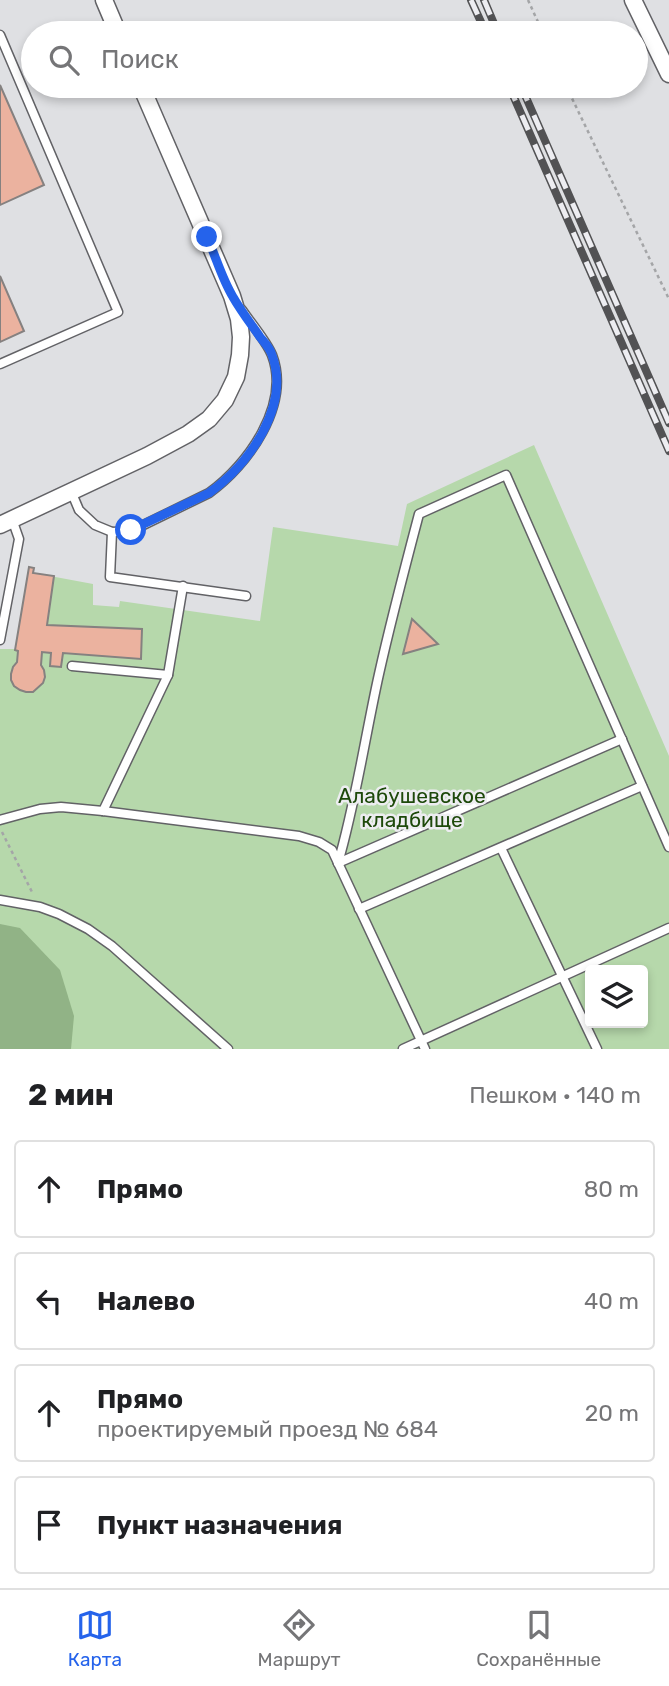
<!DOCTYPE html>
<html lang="ru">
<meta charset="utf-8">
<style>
:root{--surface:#fff;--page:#f6f6f6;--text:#202124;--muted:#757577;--line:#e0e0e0;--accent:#2563eb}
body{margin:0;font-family:Rubik,sans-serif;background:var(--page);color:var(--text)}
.controls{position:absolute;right:21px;bottom:21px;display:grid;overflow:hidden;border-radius:7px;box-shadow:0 4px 10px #0003}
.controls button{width:63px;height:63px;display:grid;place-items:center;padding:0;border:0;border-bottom:2px solid var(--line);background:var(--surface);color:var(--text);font:35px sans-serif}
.stop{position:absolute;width:21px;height:21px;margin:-16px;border:5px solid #2563eb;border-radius:50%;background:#fff}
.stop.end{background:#2563eb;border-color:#fff;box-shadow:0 2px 7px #0008}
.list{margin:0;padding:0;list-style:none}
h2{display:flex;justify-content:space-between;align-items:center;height:91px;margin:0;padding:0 28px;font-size:30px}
h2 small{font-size:23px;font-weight:400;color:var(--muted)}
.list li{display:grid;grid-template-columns:46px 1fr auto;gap:21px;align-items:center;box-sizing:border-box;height:98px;margin:0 14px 14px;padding:0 14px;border:2px solid var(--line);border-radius:7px}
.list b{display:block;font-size:26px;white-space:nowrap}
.list p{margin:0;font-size:23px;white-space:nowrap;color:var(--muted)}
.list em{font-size:23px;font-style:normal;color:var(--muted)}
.icon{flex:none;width:38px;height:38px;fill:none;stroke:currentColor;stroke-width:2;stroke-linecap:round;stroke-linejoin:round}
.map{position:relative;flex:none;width:669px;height:1049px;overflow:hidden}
.search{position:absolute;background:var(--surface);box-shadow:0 4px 10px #0003;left:21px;right:21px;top:21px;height:77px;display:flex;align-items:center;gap:18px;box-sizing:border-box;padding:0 24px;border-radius:38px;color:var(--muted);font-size:26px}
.sheet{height:539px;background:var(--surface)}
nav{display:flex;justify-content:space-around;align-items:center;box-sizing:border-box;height:98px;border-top:2px solid var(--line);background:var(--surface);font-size:19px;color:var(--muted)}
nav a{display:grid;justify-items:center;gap:4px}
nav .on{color:var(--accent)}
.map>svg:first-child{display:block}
.green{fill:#b6d8ab;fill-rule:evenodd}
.forest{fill:#91b386}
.building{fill:#ebb29f;stroke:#858180;stroke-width:2}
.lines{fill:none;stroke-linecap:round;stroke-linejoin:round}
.service-casing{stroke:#626266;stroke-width:11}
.minor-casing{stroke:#626266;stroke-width:19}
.path{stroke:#a4a5a7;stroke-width:2.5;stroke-dasharray:3.5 3.5;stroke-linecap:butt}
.service{stroke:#fff;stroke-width:8}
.minor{stroke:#fff;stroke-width:16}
.rail-casing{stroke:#525254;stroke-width:8}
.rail{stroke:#ededf1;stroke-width:5;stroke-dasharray:16;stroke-linecap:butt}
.route{stroke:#2563eb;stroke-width:9}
.labels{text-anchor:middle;stroke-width:5;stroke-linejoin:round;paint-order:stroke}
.park-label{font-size:21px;fill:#1d490a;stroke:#ededf1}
</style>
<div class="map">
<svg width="669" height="1049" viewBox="0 0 669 1049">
<rect width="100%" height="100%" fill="#dfe0e3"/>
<path class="green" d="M534,445L669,756V1049H0V649H15L29,567L34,568V573L93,584V605L119,607L120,601L260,621L273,527L398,546L407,504ZM590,970H643V1023H590Z"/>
<polygon class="forest" points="0,924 20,928 60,970 74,1016 71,1049 0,1049"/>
<g class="building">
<polygon points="636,40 646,64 636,68"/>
<polygon points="0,85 44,185 0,205"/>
<polygon points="0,276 24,331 0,342"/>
<polygon points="29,567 34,568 33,573 54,576 47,625 142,629 141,659 63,653 61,667 50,666 51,653 42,652 41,665 44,670 45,677 43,683 33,692 26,692 20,690 14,686 11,680 11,674 13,667 17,662 18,651 15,650"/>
<polygon points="412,619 438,644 403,654"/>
</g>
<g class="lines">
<g class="service-casing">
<g id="service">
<polyline points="0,35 118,312 0,364"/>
<path d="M71,491L79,510L95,525L112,532L131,531L209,493C248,465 291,405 272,355C267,342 250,322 242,310"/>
<polyline points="112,532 110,577 246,596"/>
<polyline points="0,640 19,539 12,519"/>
<polyline points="72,666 168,675"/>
<polyline points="103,811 168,675 183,586"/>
<polyline points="0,820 40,809 61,807 103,811 299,836 319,842 332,850 425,1049"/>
<polyline points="501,848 597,1049"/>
<path d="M338,863C356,801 365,737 379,674C391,620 405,567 419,514L506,475L669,847"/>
<polyline points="338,863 622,739"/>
<polyline points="0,900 40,907 59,914 88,929 112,946 228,1049"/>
<polyline points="359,909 642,786"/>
<polyline points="403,1049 669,928"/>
</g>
</g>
<g class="minor-casing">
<g id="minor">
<polyline points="104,0 118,33"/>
<polyline points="633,0 669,74"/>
<polyline points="0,525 147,456 188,434 209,419 225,400 236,377 240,355 241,337 239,319 232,296 141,86"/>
</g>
</g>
<g class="path">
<polyline points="528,0 543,33"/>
<polyline points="566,86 669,299"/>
<polyline points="2,832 32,892"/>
</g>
<use href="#service" class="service"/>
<use href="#minor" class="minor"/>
<g class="rail-casing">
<g id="rail">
<polyline points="471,0 486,33"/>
<polyline points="484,0 498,33"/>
<polyline points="509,86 669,451"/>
<polyline points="521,86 669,423"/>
</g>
</g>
<use href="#rail" class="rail"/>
</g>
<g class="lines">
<path class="route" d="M131,530L209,493C249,464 291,406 272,355C270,348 264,342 260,337C251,324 241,311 233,297C222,279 216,257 207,237"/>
</g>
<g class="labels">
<g class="park-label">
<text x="412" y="803">Алабушевское<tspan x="412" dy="24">кладбище</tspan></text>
</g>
</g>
</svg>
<div class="controls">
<button><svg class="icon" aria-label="layers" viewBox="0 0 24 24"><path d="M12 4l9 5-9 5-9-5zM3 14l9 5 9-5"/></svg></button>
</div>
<div class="stop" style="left:131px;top:530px"></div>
<div class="stop end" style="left:207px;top:237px"></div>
<div class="search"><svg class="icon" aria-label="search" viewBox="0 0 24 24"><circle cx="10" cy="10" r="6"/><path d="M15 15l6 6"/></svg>Поиск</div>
</div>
<section class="sheet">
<h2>2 мин<small>Пешком · 140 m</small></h2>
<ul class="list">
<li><svg class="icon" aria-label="ahead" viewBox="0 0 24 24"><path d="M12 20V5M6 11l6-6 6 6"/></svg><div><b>Прямо</b></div><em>80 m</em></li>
<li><svg class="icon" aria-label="left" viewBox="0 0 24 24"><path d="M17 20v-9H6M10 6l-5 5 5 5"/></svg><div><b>Налево</b></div><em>40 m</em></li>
<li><svg class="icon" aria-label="ahead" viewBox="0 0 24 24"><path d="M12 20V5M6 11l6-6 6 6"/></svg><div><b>Прямо</b><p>проектируемый проезд № 684</p></div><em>20 m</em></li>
<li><svg class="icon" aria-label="arrive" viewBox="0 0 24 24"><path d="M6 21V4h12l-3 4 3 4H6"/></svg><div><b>Пункт назначения</b></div></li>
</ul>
</section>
<nav>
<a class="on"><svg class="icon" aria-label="map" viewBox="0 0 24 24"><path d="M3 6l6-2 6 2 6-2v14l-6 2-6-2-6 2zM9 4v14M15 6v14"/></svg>Карта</a>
<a><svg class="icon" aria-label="directions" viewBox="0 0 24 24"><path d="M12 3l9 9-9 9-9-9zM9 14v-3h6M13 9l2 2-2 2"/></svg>Маршрут</a>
<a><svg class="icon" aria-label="saved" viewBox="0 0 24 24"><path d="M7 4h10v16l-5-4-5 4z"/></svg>Сохранённые</a>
</nav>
